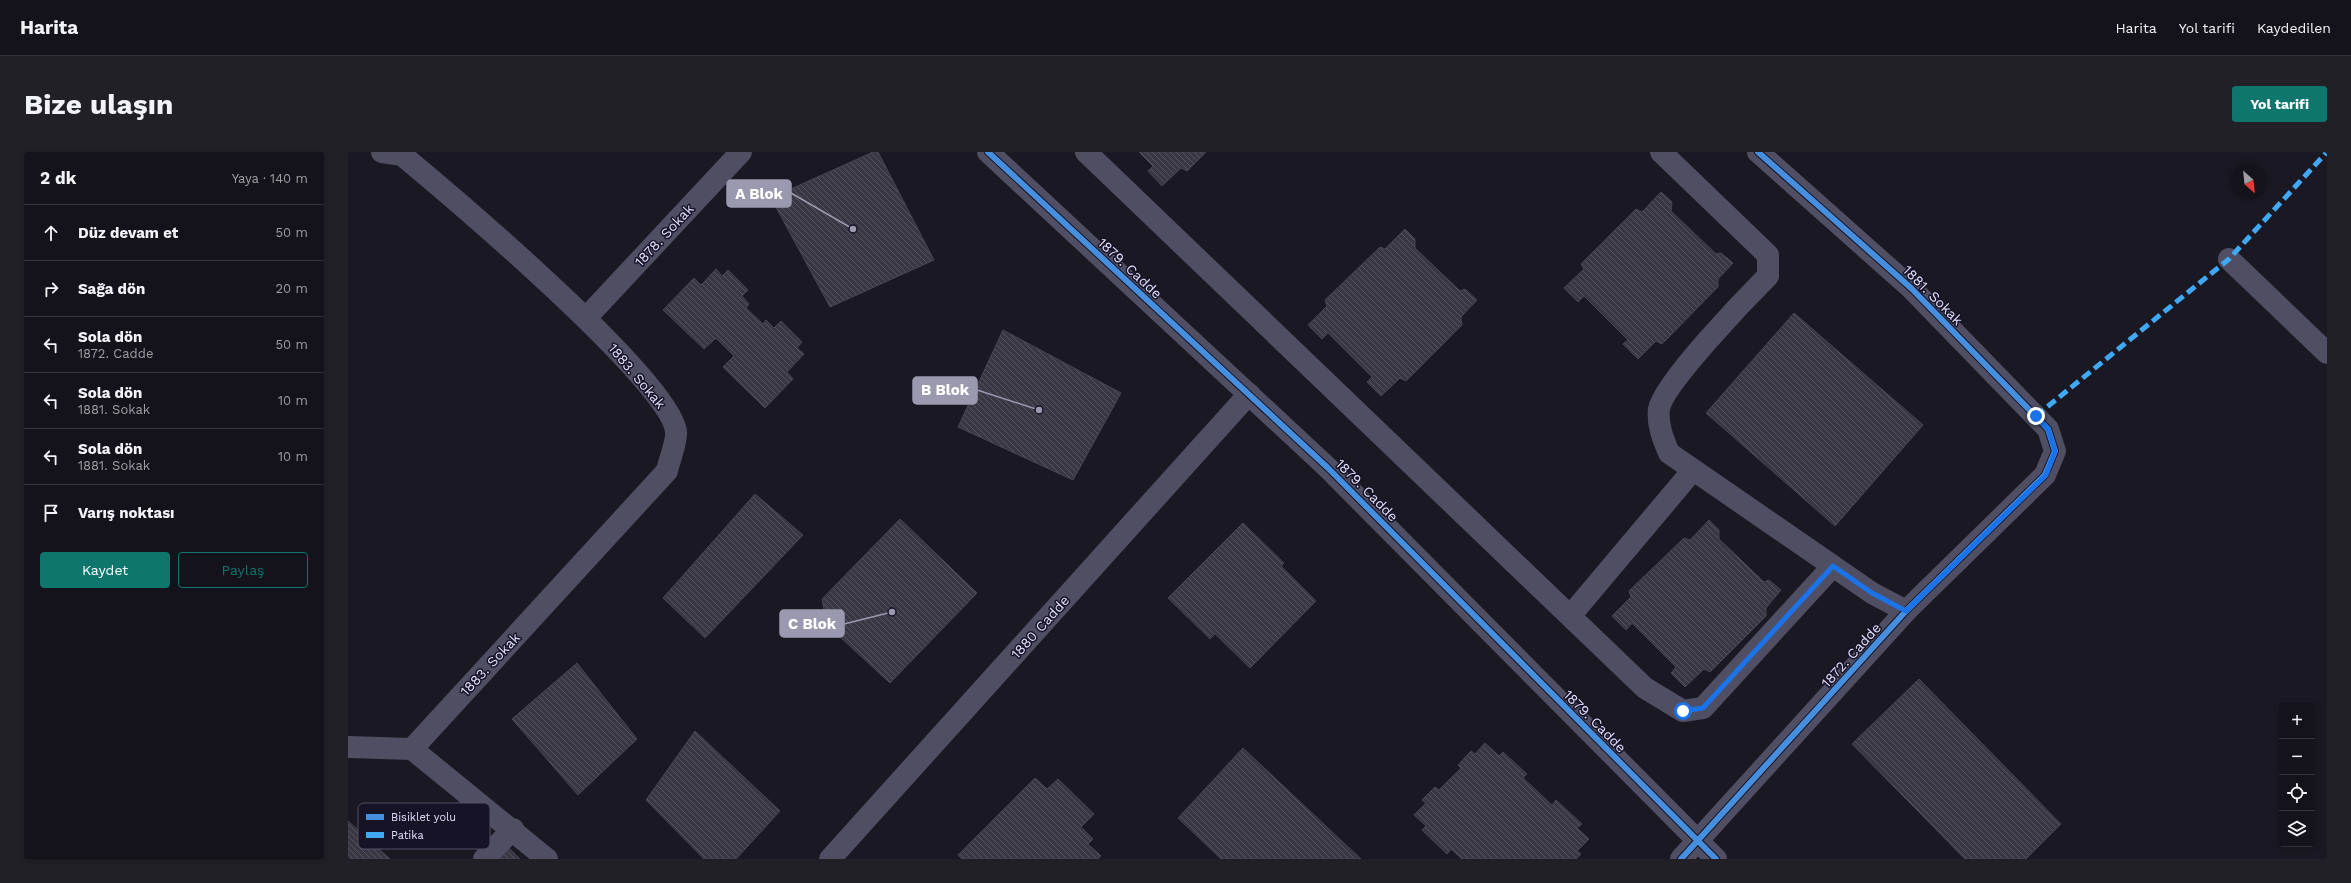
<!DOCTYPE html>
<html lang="tr">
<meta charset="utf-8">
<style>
:root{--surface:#14121a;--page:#212027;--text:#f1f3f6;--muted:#9d9ea2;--line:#333239;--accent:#0f766e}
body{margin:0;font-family:"Work Sans",sans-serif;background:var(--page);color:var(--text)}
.controls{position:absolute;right:12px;bottom:12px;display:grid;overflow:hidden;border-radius:4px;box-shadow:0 2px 6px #0003}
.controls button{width:36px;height:36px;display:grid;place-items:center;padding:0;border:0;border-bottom:1px solid var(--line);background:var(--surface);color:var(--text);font:20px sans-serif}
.compass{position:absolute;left:1883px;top:12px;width:36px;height:36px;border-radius:50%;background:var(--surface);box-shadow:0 2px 6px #0003;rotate:153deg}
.stop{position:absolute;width:12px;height:12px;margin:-9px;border:3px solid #1a73e8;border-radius:50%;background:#fff}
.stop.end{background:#1a73e8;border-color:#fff;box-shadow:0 1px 4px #0008}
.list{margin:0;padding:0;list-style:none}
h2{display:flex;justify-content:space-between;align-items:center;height:52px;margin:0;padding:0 16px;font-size:17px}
h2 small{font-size:13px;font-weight:400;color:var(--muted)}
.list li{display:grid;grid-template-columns:26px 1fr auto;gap:12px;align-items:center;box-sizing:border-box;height:56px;padding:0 16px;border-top:1px solid var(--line)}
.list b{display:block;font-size:15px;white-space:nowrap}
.list p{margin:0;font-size:13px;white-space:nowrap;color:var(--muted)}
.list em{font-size:13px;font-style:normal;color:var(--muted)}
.actions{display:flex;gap:8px;padding:12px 16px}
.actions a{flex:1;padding:9px 0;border:1px solid var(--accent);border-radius:4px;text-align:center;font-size:14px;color:var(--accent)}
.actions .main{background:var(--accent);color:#fff}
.icon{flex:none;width:22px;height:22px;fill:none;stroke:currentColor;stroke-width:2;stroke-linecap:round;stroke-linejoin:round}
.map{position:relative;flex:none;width:1979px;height:707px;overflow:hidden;border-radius:4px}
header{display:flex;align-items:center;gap:24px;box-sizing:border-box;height:56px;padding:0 20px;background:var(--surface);border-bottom:1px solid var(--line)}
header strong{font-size:19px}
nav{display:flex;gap:22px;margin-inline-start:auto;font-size:14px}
.intro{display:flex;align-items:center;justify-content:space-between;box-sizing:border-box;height:96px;padding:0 24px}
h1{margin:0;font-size:28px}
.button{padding:10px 18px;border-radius:4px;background:var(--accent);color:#fff;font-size:14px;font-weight:700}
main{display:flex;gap:24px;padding:0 24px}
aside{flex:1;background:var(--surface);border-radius:4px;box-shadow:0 2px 6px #0003}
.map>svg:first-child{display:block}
.building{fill:url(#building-back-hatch);stroke:#474454}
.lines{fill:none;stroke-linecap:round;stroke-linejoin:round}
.minor{stroke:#4f4e62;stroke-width:22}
.quiet{stroke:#3fa9f5;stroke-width:5;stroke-dasharray:10 5;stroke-linecap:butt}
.cycleway-casing{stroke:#161327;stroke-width:8}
.cycleway{stroke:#468fdf;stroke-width:6}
.route{stroke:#1a73e8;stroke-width:5}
.labels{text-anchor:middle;stroke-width:3;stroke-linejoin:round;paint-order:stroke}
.street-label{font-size:14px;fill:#e0defb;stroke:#161327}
.key{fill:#161327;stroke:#535067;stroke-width:1}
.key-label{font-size:11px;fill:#e0defb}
.leader{fill:none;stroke:#9b99af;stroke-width:1.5}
.callout-dot{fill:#9b99af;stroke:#161327;stroke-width:1.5}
.callout{fill:#9b99af;stroke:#9b99af;stroke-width:1.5}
.callout-label{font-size:15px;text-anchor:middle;font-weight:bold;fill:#fff}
</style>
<header>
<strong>Harita</strong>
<nav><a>Harita</a><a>Yol tarifi</a><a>Kaydedilen</a></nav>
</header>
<div class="intro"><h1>Bize ulaşın</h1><a class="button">Yol tarifi</a></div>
<main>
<aside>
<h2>2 dk<small>Yaya · 140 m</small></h2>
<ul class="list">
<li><svg class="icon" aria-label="ahead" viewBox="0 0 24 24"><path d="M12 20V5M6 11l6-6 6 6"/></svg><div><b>Düz devam et</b></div><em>50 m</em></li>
<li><svg class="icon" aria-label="right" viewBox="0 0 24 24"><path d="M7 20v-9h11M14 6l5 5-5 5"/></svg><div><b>Sağa dön</b></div><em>20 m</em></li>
<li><svg class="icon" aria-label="left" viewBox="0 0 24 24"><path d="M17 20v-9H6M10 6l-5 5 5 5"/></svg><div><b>Sola dön</b><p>1872. Cadde</p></div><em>50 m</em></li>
<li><svg class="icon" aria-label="left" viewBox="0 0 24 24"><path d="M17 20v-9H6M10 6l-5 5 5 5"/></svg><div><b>Sola dön</b><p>1881. Sokak</p></div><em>10 m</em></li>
<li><svg class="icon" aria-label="left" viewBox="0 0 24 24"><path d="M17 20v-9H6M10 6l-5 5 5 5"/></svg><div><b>Sola dön</b><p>1881. Sokak</p></div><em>10 m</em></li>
<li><svg class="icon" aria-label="arrive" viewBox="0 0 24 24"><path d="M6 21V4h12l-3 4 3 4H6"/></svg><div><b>Varış noktası</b></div></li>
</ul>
<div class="actions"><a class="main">Kaydet</a><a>Paylaş</a></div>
</aside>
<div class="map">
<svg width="1979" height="707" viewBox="0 0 1979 707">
<defs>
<pattern id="building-back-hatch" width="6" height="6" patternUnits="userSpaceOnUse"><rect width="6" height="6" fill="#393743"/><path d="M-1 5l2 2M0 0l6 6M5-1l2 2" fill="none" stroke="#55545f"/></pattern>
</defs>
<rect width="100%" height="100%" fill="#1a1822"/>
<g class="building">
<polygon points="525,0 530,0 586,108 482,155 423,46"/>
<polygon points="791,0 858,0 839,19 833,16 814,34 800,19 805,14"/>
<polygon points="1313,40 1324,50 1323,59 1368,102 1373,101 1385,111 1370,127 1370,135 1314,192 1308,189 1290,207 1275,192 1280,188 1236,144 1230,150 1216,136 1236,117 1233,112 1288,57 1294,60"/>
<polygon points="1057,77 1067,87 1067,96 1112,139 1117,137 1129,148 1113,165 1114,173 1058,229 1052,226 1033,244 1019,230 1024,225 980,181 974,187 960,173 979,154 977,148 1032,95 1037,97"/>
<polygon points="368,117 374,124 380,118 400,138 394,144 401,152 398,156 415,172 418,168 426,176 433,169 454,190 449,196 456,202 439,220 445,227 417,256 375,215 386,204 368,186 356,197 315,158 346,126 353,133"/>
<polygon points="1446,161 1575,273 1487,374 1358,261"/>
<polygon points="655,178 773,241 725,328 610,275"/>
<polygon points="407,342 455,383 357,486 315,446"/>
<polygon points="552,367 629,441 542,531 479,473 474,447"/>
<polygon points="1361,368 1371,378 1371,387 1416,430 1421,428 1433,438 1418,456 1418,464 1362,520 1356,517 1337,535 1323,521 1328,515 1284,471 1278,478 1264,464 1283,445 1281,439 1336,386 1342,388"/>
<polygon points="895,371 936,411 933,414 968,449 902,516 867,482 862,487 820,446"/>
<polygon points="229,511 289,587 230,643 164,567"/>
<polygon points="1571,527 1713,672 1678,707 1617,707 1504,592"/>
<polygon points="347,579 432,659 388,707 356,707 298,648"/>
<polygon points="1137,591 1151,604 1155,600 1179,622 1175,626 1204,653 1208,648 1234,672 1229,676 1241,687 1229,699 1233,702 1228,707 1114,707 1103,697 1099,702 1074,678 1078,674 1066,663 1078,651 1074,648 1087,635 1091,638 1113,616 1110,613 1123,599 1127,602"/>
<polygon points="895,596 1013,707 873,707 830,666"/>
<polygon points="687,626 699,637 710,627 746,662 733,675 745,687 740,692 753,704 750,707 614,707 610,703"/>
<polygon points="0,669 42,707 0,707"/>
<polygon points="160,695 172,707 148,707"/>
</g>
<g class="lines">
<g class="minor">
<path d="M34,0L54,3C101,42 325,231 328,280C329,290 321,309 319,319L64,597"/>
<polyline points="640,0 980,316 1368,707"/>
<polyline points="738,0 1297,536 1335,559 1355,556 1485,414"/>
<path d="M1313,0L1420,103V124C1399,145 1315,232 1311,257C1309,272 1315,287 1321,301L1524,441L1558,459"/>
<polyline points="1881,107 1979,201"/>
<polyline points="238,166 393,0"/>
<polyline points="1223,463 1345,318"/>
<polyline points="0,595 64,597 199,707"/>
<polyline points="136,707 165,677"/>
<polyline points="482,707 901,242"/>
<polyline points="1333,707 1558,459 1697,323 1707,299 1700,277 1563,136 1410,0"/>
</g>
<polyline class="quiet" points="1688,264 1881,107 1979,0"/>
<g class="cycleway-casing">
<g id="cycleway">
<polyline points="640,0 980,316 1368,707"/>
<polyline points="1333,707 1558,459 1697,323 1707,299 1700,277 1563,136 1410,0"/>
</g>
</g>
<use href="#cycleway" class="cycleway"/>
</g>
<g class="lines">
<polyline class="route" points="1335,559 1355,556 1485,414 1524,441 1558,459 1698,323 1707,299 1700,277 1688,264"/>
</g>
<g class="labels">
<g class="street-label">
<text transform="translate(316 83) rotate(-47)" y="5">1878. Sokak</text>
<text transform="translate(782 116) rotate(43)" y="5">1879. Cadde</text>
<text transform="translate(1585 143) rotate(45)" y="5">1881. Sokak</text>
<text transform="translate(289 224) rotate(50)" y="5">1883. Sokak</text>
<text transform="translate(1019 338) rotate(45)" y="5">1879. Cadde</text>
<text transform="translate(692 475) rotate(-48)" y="5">1880 Cadde</text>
<text transform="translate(1503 503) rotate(-48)" y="5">1872. Cadde</text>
<text transform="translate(142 512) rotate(-47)" y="5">1883. Sokak</text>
<text transform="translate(1247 569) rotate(45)" y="5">1879. Cadde</text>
</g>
</g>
<rect x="10" y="651" width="132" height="46" rx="6" class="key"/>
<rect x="18" y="662" width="18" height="6" fill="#468fdf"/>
<rect x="18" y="680" width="18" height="6" fill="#3fa9f5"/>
<g class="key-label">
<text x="43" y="669">Bisiklet yolu</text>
<text x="43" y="687">Patika</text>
</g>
<path class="leader" d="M505 77L443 41M691 258L629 238M544 460L496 472"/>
<g class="callout-dot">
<circle cx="505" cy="77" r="4"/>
<circle cx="691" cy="258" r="4"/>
<circle cx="544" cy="460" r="4"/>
</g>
<g class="callout">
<rect x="379" y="28" width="64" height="27" rx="4"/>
<rect x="565" y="225" width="64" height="27" rx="4"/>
<rect x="432" y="458" width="64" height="27" rx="4"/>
</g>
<g class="callout-label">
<text x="411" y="47">A Blok</text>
<text x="597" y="243">B Blok</text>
<text x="464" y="477">C Blok</text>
</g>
</svg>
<div class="controls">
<button>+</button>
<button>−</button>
<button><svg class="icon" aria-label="locate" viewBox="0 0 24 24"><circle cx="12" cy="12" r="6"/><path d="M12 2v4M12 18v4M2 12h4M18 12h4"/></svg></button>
<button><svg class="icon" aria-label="layers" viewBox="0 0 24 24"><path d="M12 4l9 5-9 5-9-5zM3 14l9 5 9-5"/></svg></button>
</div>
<svg class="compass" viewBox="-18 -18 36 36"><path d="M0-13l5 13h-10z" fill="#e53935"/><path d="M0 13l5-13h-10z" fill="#9d9ea2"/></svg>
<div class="stop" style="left:1335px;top:559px"></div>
<div class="stop end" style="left:1688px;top:264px"></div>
</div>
</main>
